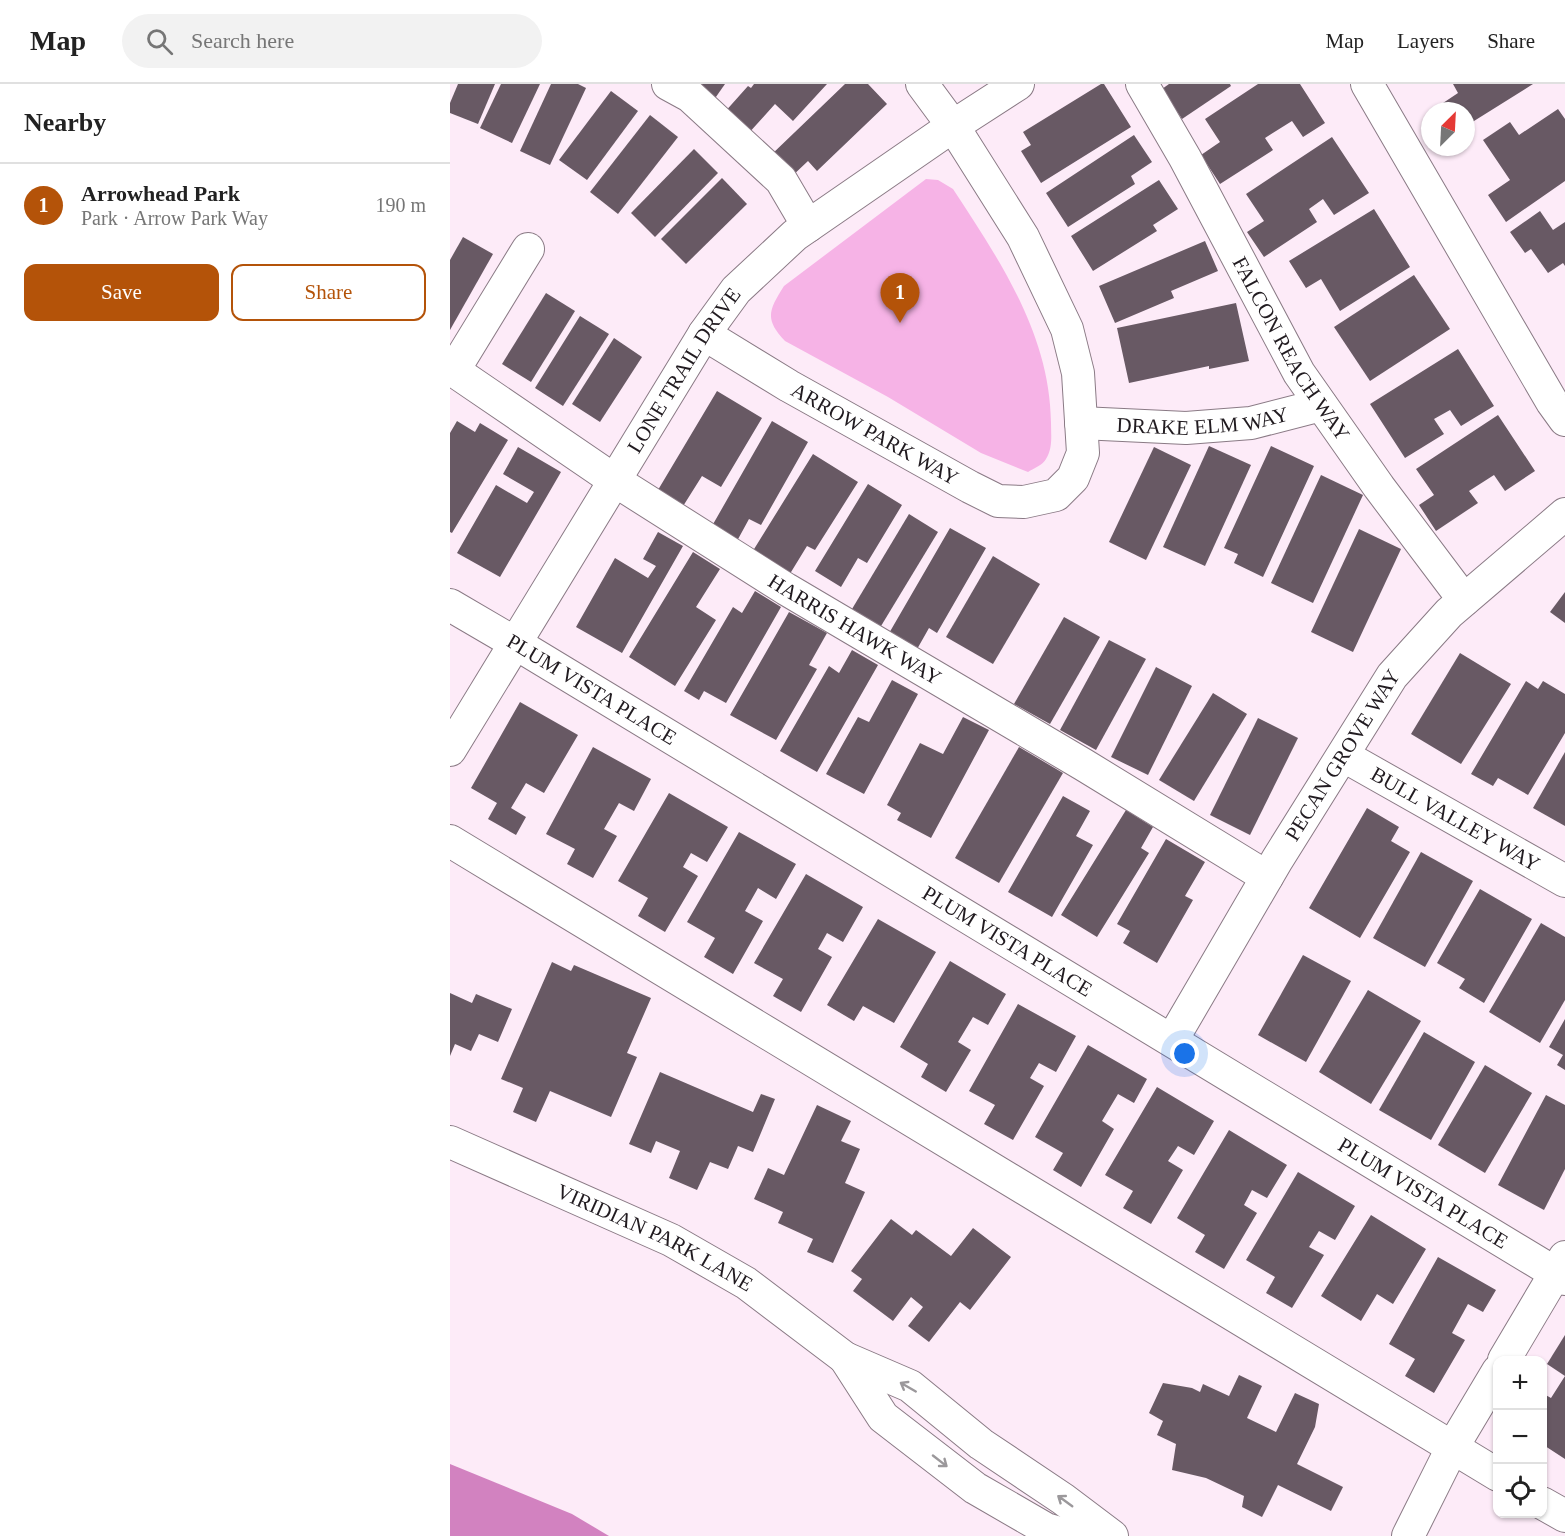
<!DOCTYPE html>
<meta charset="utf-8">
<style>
:root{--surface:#fff;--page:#f2f2f2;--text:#222;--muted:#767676;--line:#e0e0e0;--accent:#b45309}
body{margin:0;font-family:Georgia,serif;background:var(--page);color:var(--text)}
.controls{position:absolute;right:18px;bottom:18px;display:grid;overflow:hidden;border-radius:12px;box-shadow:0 2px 4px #0004}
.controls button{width:54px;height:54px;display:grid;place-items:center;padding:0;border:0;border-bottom:2px solid var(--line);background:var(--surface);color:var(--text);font:30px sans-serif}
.compass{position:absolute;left:971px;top:18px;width:54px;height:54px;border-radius:50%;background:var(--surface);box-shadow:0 2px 4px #0004;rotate:24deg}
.you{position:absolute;left:735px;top:970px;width:21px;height:21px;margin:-15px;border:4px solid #fff;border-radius:50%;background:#1a73e8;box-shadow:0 0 0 9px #1a73e833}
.badge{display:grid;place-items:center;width:39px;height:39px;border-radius:50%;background:var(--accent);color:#fff;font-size:20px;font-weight:700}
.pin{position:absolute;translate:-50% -50px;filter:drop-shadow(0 2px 3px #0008)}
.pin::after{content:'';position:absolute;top:32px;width:21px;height:18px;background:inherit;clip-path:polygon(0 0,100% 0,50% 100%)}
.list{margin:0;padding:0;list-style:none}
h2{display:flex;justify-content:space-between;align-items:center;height:78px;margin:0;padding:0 24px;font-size:26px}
h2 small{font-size:20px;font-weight:400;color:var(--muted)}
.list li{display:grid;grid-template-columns:39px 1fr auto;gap:18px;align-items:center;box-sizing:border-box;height:84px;padding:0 24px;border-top:2px solid var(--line)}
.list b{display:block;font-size:22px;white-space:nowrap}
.list p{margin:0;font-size:20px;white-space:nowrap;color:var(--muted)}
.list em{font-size:20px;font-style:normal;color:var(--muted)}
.actions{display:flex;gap:12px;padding:18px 24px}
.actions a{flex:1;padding:14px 0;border:2px solid var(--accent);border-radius:12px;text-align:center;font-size:21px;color:var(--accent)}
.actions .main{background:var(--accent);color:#fff}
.icon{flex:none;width:33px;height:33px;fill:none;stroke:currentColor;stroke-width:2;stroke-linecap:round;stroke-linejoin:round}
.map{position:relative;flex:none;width:1115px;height:1452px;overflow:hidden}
header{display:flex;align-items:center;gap:36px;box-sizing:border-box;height:84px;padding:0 30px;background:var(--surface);border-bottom:2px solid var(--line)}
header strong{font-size:28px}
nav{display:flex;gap:33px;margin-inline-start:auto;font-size:21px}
.search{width:420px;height:54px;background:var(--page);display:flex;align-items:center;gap:15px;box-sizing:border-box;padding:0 21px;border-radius:33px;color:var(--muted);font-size:22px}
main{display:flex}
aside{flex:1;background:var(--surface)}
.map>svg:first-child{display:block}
.green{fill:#f6b3e6}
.water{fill:#d282c0}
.building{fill:#685964}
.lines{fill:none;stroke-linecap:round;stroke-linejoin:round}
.minor-casing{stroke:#8a7a85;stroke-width:34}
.minor{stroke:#fff;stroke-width:32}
.oneway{stroke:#9b989b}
.labels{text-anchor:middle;stroke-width:6;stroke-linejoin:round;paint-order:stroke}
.street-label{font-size:21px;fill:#211b20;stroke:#fff}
</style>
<header>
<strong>Map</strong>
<div class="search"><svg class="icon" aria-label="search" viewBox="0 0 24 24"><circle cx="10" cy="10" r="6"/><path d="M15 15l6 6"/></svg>Search here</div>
<nav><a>Map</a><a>Layers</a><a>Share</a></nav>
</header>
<main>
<aside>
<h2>Nearby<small></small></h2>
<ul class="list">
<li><span class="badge">1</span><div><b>Arrowhead Park</b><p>Park · Arrow Park Way</p></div><em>190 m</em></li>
</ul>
<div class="actions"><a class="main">Save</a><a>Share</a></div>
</aside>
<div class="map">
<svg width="1115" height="1452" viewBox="0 0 1115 1452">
<rect width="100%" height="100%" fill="#fdebf8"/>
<path class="green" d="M476,95L488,96L503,105C550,177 600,250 601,339C601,351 603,364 596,375C593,381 584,384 578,388L531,369L438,313L335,257C314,235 319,226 334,202Z"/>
<polygon class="water" points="0,1380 122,1430 159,1452 0,1452"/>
<g class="building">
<polygon points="8,0 45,0 28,40 0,29 0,19"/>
<polygon points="51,0 90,0 62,59 30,44"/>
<polygon points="101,0 128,0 136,4 100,81 70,67"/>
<polygon points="237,0 275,0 261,20"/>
<polygon points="304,0 377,0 343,37 325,20 297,51 273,30 298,2 301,4"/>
<polygon points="395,0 418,0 437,20 367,87 358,77 340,94 320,72"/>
<polygon points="651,0 654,0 681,43 591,99 571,67 581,61 573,48"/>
<polygon points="719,0 780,0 781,2 732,35 712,5"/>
<polygon points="808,0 850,0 875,39 853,53 842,37 815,54 823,66 770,100 751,71 770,58 755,35"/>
<polygon points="1003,0 1083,0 1016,42 1016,27 989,27 987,23 1008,9"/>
<polygon points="161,7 188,27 137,96 109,76"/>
<polygon points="1108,25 1115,35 1115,97 1056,138 1038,111 1060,96 1033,56 1060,38 1069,51"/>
<polygon points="200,31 228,53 168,130 140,108"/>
<polygon points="684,51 702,78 681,92 685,100 618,143 596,109"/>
<polygon points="882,53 919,109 884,131 873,115 859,125 867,138 814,173 797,148 814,137 796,110"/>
<polygon points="244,65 268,89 205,153 181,129"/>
<polygon points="272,94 297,120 236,180 211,155"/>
<polygon points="709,96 728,125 703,141 707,147 643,187 621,152"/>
<polygon points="924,125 960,183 890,227 871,195 856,204 839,177"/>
<polygon points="1090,127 1103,146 1115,138 1115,182 1113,179 1098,189 1081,165 1075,169 1060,148"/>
<polygon points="13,153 43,170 0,246 0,176"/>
<polygon points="755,157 768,187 721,207 724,214 665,239 649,202"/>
<polygon points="964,191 1000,245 920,297 884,243"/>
<polygon points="96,209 125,227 81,298 52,280"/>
<polygon points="786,219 799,277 759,285 759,282 679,299 667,244"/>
<polygon points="130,232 159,250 113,322 85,304"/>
<polygon points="164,254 192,273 150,338 122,320"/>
<polygon points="1008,265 1044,322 1011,342 1000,326 984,335 994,350 955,374 920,320"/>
<polygon points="267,307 312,334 271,403 252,392 230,427 205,411"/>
<polygon points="1048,331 1085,387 1055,407 1044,391 1019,407 1028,419 986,447 969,421 984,411 966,385"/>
<polygon points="7,337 25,348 30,339 58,356 2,449 0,448 0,349"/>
<polygon points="322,337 358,358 311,441 299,435 287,457 262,442"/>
<polygon points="759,362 801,381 755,482 713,463"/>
<polygon points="821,362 864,382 813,493 784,479 788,470 774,464"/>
<polygon points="68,363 111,388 50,493 7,469 46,401 77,419 84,408 53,390"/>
<polygon points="704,363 741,381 696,476 659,458"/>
<polygon points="363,370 408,398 365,466 357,462 338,493 301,470"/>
<polygon points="871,391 913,411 863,519 821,499"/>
<polygon points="418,400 452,421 417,479 408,474 391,503 365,487"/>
<polygon points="459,430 488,448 428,547 399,530"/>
<polygon points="500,444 536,464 487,549 479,544 466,567 438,551"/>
<polygon points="909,445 951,465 903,568 861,548"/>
<polygon points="208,448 233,462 172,569 126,543 165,474 198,494 206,482 193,475"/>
<polygon points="243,468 270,485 246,523 266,536 225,602 179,573"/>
<polygon points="543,472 590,500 543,580 496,553"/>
<polygon points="305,507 331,523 276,619 254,607 249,616 234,607 283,523 292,529"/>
<polygon points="1115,508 1115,539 1100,528"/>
<polygon points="339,528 377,549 359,581 367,585 326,656 280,631"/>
<polygon points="614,533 650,553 600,640 564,620"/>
<polygon points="659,556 696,575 646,666 610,646"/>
<polygon points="402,566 428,581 367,688 330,667 379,582 389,589"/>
<polygon points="1010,569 1061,600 1011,680 961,650"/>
<polygon points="706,583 742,602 698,691 661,673"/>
<polygon points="442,596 468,610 414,710 376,690 408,633 419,638"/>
<polygon points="1076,597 1088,605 1093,597 1115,610 1115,649 1078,711 1048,694 1043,702 1021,690"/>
<polygon points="763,609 797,630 744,717 709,696"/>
<polygon points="70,618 128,651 94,709 76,699 61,724 76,733 66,751 38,735 47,719 21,704"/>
<polygon points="513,633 539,646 481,754 447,736 451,729 437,721 470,659 493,670"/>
<polygon points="808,634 848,654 800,751 760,731"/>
<polygon points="143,663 201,695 184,727 169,719 154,745 167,752 143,794 117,780 125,765 96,750"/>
<polygon points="569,663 613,689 549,799 505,774"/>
<polygon points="1115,668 1115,742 1083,724"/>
<polygon points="219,709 278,743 257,778 241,769 233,783 248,792 215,848 188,832 198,814 168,797"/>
<polygon points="613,712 640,727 626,752 643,761 602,833 558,808"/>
<polygon points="917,724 949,743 941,757 960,768 910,854 859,824"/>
<polygon points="676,726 703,743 691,764 699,769 647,853 611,831"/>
<polygon points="289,748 346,780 326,815 308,804 295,827 313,837 283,890 254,873 265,854 237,838"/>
<polygon points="716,755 755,778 735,812 743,816 707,879 673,859 680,847 667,840"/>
<polygon points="971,768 1023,797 975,883 923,854"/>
<polygon points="356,790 413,823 393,858 377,849 368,865 382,873 351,928 323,912 333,895 304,879"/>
<polygon points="1030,805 1082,835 1034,919 1009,904 1015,895 987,879"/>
<polygon points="428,835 486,868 444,939 413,922 404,937 377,921"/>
<polygon points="1091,839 1115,853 1115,916 1090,959 1039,928"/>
<polygon points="853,871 901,897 856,978 808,951"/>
<polygon points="500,877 556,910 538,941 523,933 508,958 521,966 496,1008 471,993 478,980 450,963"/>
<polygon points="102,878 121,887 124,881 201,914 177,969 187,973 161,1033 100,1007 86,1038 63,1028 73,1004 51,995"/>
<polygon points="918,906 971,937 921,1020 869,988"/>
<polygon points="0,909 22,919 26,910 62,925 48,958 29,950 21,967 5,960 0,972"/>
<polygon points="568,920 626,952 606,988 589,979 580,994 594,1002 563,1056 534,1040 545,1021 519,1007"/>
<polygon points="1115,935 1115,986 1107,981 1113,971 1099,963"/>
<polygon points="974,948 1025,978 981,1056 929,1026"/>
<polygon points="638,961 697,995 684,1019 668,1010 652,1037 664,1045 631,1103 603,1086 613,1069 585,1053"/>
<polygon points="1035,981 1082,1009 1035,1089 988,1061"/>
<polygon points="210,988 303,1028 311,1010 325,1015 303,1068 288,1062 278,1085 260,1078 247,1106 219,1094 230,1067 206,1057 201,1069 179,1060"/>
<polygon points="707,1003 764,1037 744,1071 728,1062 718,1077 733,1086 701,1140 673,1124 683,1107 655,1091"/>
<polygon points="1096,1011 1115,1021 1115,1085 1094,1126 1048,1101"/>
<polygon points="367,1021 401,1037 391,1057 410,1065 395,1099 415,1108 383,1179 357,1168 363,1155 328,1139 333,1128 304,1115 318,1084 334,1091"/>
<polygon points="779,1046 837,1081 817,1114 802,1106 794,1121 807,1129 774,1185 745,1168 755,1151 727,1134"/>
<polygon points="848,1088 905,1122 885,1156 869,1147 859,1163 874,1171 842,1224 816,1209 825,1193 796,1176"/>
<polygon points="921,1131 976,1165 943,1220 927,1210 911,1237 871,1212"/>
<polygon points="441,1135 462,1151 466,1146 501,1172 523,1144 561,1173 520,1226 510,1218 479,1258 458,1242 473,1223 461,1213 443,1237 403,1207 412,1195 401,1187"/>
<polygon points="988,1173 1046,1206 1033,1228 1018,1220 1002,1249 1015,1256 984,1309 955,1292 965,1275 939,1260"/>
<polygon points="1115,1251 1115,1292 1097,1280"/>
<polygon points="789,1291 812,1302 797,1334 826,1348 845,1309 869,1320 865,1343 847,1380 893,1403 881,1427 828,1401 812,1433 792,1423 794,1412 756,1394 722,1386 726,1360 707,1351 713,1337 699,1329 713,1299 742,1304 750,1308 753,1300 779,1312"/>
<polygon points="1115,1292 1115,1375 1092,1360 1092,1309 1101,1314"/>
</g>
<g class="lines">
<g class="minor-casing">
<g id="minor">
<polyline points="218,0 240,12 331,96 358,142"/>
<path id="s1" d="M692,0L735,74L849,289L929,403L1014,516"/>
<polyline points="917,0 1102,318 1115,336"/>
<path id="s2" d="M254,250L339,302L520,403L548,417L574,418L606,411L623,394L633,369L628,289L617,245L573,153L503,42L472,0"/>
<path id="s3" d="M0,284L164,396L336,505L634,681L817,793"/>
<polyline points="4,286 78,165"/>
<path id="s4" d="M631,339L736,344L801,339L871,321"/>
<path id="s5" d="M0,521L65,559L1115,1195"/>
<path id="s6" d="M0,666L254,250L286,206L345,151L503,42L568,0"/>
<path id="s7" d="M894,672L1115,797"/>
<polyline points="0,757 1048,1391"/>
<path id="s8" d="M722,956L827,776L942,592L999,529L1115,430"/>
<path id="s9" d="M0,1058L221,1156L296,1199L395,1274L460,1302L531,1360L613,1415L662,1452"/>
<polyline points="395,1274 433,1333 525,1404 596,1445 620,1452"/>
<polyline points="1054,1276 1115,1173"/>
<polyline points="1092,1419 1115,1432"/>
<polyline points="958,1452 1002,1364 1048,1287"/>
</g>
</g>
<use href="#minor" class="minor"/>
</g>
<defs><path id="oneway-shaft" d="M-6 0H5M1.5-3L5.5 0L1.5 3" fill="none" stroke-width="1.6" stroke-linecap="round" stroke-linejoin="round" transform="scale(1.5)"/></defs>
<g class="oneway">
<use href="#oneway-shaft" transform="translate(458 1303) rotate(-150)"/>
<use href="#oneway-shaft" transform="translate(490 1377) rotate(38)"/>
<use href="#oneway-shaft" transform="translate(615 1417) rotate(-144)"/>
</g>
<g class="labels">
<g class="street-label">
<text dy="7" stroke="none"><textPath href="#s1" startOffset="304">FALCON REACH WAY</textPath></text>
<text dy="7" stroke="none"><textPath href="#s6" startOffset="446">LONE TRAIL DRIVE</textPath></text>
<text dy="7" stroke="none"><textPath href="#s4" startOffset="122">DRAKE ELM WAY</textPath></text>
<text dy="7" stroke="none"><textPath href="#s2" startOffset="198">ARROW PARK WAY</textPath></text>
<text dy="7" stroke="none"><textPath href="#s3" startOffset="482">HARRIS HAWK WAY</textPath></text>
<text dy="7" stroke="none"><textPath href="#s5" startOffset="165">PLUM VISTA PLACE</textPath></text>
<text dy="7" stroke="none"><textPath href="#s8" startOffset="332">PECAN GROVE WAY</textPath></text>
<text dy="7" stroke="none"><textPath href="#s7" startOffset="128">BULL VALLEY WAY</textPath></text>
<text dy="7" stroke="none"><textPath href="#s5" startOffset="651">PLUM VISTA PLACE</textPath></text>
<text dy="7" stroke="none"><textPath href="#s5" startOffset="1137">PLUM VISTA PLACE</textPath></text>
<text dy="7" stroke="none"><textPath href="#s9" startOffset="226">VIRIDIAN PARK LANE</textPath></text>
</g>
</g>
</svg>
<div class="controls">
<button>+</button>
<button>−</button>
<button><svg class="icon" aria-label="locate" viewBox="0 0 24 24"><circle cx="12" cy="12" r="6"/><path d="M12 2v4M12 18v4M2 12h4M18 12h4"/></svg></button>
</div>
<svg class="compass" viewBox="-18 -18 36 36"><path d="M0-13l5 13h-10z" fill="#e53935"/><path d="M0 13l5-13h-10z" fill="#767676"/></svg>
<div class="you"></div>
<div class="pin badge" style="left:450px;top:239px">1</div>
</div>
</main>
